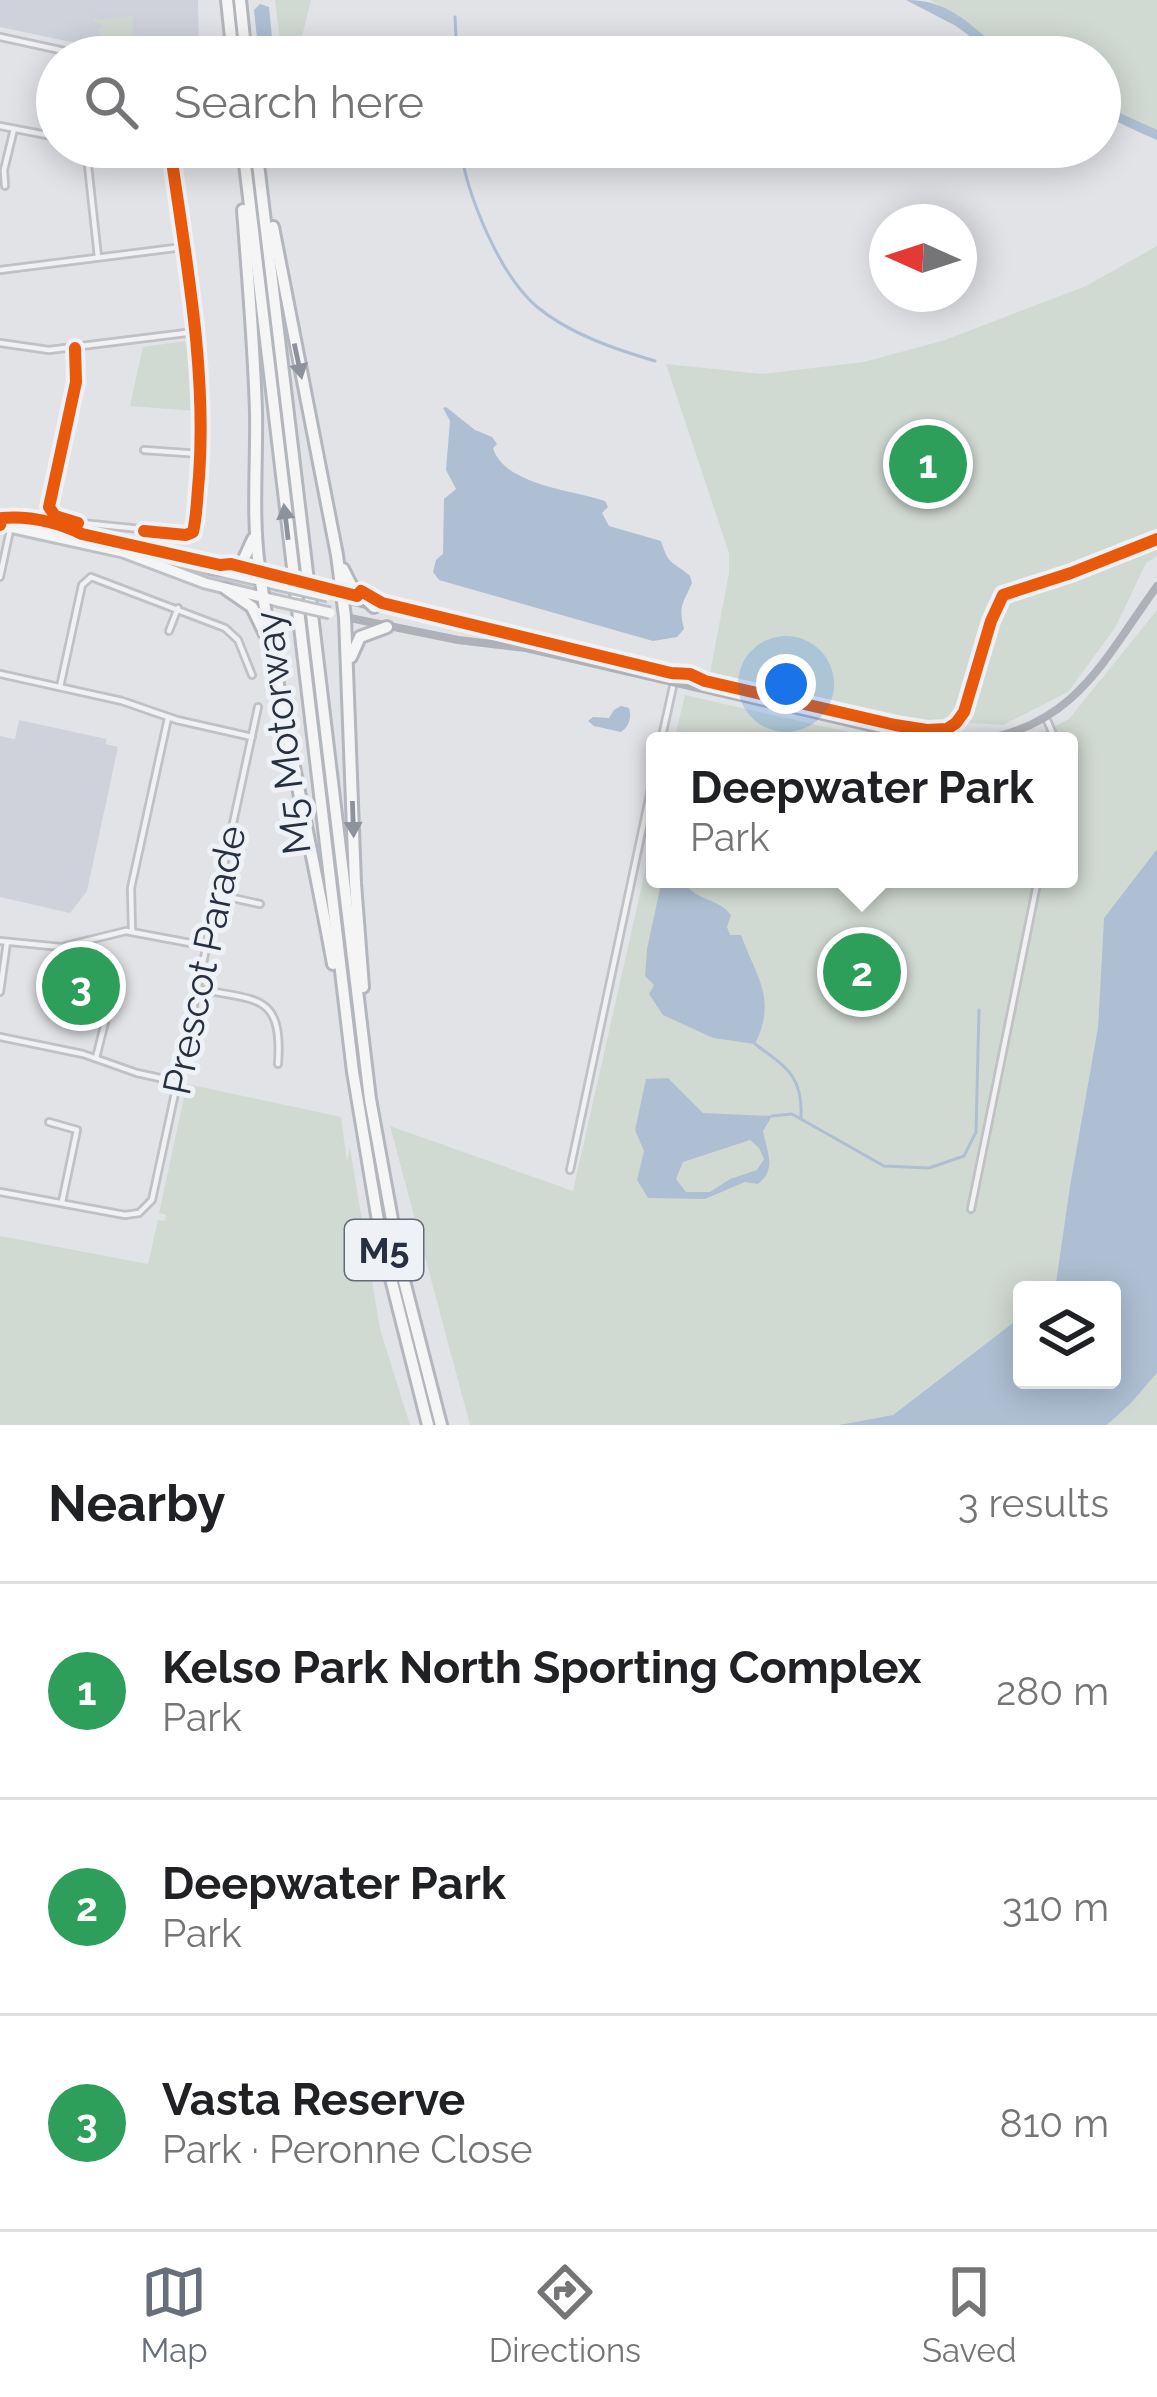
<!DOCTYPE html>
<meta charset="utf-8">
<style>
:root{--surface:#fff;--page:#f2f2f2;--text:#202124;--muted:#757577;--line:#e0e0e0;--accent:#686f7a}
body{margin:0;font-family:Raleway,sans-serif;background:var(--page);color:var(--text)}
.controls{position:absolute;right:36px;bottom:36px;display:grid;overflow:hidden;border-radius:12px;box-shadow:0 6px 30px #0003}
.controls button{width:108px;height:108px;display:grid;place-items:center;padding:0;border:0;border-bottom:3px solid var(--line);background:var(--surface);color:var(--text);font:60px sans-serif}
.compass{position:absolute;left:869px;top:204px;width:108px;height:108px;border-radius:50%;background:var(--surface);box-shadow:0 6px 30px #0003;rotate:273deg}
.you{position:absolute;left:786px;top:684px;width:42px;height:42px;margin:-30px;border:9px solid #fff;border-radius:50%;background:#1a73e8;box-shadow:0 0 0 18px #1a73e833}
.badge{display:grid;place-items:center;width:78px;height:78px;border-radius:50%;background:var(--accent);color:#fff;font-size:39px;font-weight:700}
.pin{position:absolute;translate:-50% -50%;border:6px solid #fff;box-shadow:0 3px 12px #0006}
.popup{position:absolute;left:646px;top:732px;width:432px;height:156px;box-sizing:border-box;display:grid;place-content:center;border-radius:12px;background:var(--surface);filter:drop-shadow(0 3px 9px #0005);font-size:39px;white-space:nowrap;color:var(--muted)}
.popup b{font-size:45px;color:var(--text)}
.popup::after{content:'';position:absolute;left:50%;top:100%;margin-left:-24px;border:24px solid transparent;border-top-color:var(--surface)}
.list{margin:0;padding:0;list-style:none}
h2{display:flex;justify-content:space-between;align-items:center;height:156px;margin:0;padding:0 48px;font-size:51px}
h2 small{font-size:39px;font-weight:400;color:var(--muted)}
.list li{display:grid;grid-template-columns:78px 1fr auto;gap:36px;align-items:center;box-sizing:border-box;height:216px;padding:0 48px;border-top:3px solid var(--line)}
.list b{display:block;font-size:45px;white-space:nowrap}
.list p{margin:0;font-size:39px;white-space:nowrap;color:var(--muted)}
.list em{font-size:39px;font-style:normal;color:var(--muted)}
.icon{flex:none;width:66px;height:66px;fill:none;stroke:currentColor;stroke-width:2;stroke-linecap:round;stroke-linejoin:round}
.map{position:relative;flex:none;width:1157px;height:1425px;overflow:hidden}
.search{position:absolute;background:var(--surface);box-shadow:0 6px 30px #0003;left:36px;right:36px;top:36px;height:132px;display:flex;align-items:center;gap:30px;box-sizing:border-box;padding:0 42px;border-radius:66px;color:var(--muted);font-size:45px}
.sheet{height:804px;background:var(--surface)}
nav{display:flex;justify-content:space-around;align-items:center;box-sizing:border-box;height:168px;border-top:3px solid var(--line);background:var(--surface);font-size:33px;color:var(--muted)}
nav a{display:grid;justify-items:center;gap:6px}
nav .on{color:var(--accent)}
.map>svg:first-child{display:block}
.built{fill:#cfd2da}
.green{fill:#d1dad2}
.water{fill:#aebfd3;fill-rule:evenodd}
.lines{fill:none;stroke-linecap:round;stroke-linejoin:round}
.stream{stroke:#aebfd3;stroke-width:3}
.minor-casing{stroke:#bfc1c5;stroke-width:10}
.primary-casing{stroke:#bdc0c5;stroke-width:15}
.motorway-casing{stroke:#b3b6bc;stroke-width:16}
.minor{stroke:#f1f1f3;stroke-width:4.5}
.secondary{stroke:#aeb1b7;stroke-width:8}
.primary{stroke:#f5f5f6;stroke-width:9}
.motorway{stroke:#f5f5f6;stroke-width:10}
.primary-bridge-casing{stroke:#bdc0c5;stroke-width:15;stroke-linecap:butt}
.primary-bridge{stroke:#f5f5f6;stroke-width:9}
.cycleway-casing{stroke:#eef1f6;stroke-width:20}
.cycleway{stroke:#e8590c;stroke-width:12}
.oneway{fill:#8e929b}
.labels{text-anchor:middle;stroke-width:10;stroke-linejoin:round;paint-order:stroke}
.shield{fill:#eef1f6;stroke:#636a77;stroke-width:3}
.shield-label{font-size:36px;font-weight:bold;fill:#273040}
.street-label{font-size:39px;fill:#273040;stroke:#eef1f6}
</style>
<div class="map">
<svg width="1157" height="1425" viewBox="0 0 1157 1425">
<rect width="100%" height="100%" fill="#e1e3e7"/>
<g class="built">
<polygon points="0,0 198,0 199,57 141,57 0,27"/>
<polygon points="19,720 106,739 106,744 118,747 87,891 70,913 0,897 0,736 15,739"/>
</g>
<g class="green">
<polygon points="275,0 311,0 297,57 282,57"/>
<path d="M930,0H1157V130L1100,104V57H1017C1008,50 999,48 990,41C970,27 952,12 930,0Z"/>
<polygon points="133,16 132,47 98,33 99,29 105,27 92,20"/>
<polygon points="1157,246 1157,556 1146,563 1115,628 1068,692 1003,725 935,721 899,715 710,673 729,573 729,553 666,364 762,374 864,362 945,340 1086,286"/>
<polygon points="185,341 189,345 195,411 130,406 143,347"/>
<polygon points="1157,610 1157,849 1104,918 1098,1027 1070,1186 1057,1289 1022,1290 1022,1316 893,1415 839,1425 470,1425 390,1126 573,1191 655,827 655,879 1069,879 1069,741 1026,741 1069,719"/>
<polygon points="685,695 888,741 674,741"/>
<polygon points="92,943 110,970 100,1019 51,1005 62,951"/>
<polygon points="187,1084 341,1117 347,1162 350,1148 380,1329 410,1425 0,1425 0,1236 148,1264 158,1220 165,1221 166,1215 159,1213"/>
<polygon points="1157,1373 1157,1425 1107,1425 1131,1403"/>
</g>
<g class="water">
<path d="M906,0C948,0 966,21 996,46H1002L1017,57H998L956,26Z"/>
<polygon points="260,4 269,7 274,57 259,57 254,10"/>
<path d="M1100,104L1153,128L1157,130V140C1138,132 1119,123 1100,112Z"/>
<path d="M446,407L475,430L492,437L497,444L493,448C504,485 573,490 605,501L608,507L602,513L609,526L661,541C669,567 672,560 690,576L692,583C683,604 678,605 684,629L677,637L653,641L439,580L433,572L436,560L443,554L444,499L456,489L446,470L450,421L443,408Z"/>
<path d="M621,706L629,708C632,718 629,726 621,732L594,726L588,721L593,717L609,718L614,710Z"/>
<polygon points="1157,849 1157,1373 1131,1403 1107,1425 839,1425 893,1415 1022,1316 1022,1380 1112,1380 1112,1290 1055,1290 1070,1186 1098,1027 1104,918"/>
<path d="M662,879H682C694,902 718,897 731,915L727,927L730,935H741C757,978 777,999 755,1044L713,1038L663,1015L649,994L654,985L645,976L647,949Z"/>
<path d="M668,1078L703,1113L772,1116L763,1131C767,1152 777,1169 758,1184L745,1182L705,1199L648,1198L637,1180L644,1151L635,1130L646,1079ZM750,1140L759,1148L764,1159L757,1170L730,1179L710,1192H686L676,1179L683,1162Z"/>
</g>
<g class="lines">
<g class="stream">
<polyline points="455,17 457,57"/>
<path d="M460,147C467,195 499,274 536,306C569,334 615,349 655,361"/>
<path d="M755,1044C787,1068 803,1076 801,1118"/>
<polyline points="772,1116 792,1114 884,1166 929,1168 964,1156 976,1132 979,1010"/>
</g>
<g class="minor-casing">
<g id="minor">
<polyline points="0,37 92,57"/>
<polyline points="0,126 57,137"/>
<polyline points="86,147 98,257"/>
<polyline points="5,186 4,170 14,129"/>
<polyline points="0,270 183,247"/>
<polyline points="0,343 49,350 194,332"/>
<polyline points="75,348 76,382 50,503 52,514 81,523 191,534 195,522 202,426 201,387 170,147"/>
<polyline points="144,450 200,454"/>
<polyline points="0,577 10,530"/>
<polyline points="169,631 178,608"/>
<polyline points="0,674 122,701 177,720 252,737"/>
<polyline points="60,687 82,585 91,577 225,628 238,640 252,675"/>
<polyline points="1046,718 1056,741"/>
<polyline points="661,741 674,682"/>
<polyline points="219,895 260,904"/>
<polyline points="132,931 131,888 168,718"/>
<polyline points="0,941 61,947 126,931 206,946"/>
<path d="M199,989C257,1001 283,993 278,1064"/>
<polyline points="0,992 7,942"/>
<polyline points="0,1037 83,1054 137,1073 178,1082"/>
<polyline points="96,1058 107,1014"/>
<polyline points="49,1122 77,1130 62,1202"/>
<polyline points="570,1170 655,770"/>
<polyline points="0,1192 125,1215 139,1213 152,1200 258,707"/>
<polyline points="971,1209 1038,879"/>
</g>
</g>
<g class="primary-casing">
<g id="primary">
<polyline points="0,525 123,552 205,583 278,601"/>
<polyline points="123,552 133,551 276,584"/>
</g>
</g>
<g class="motorway-casing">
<g id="motorway">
<polyline points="227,0 233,57"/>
<polyline points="240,0 246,57"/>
<polyline points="243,147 353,1072 381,1239 428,1425"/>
<polyline points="256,147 370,1099 401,1269 441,1425"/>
<path d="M243,210C248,277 254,344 256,412C257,463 252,516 259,567C277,701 309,831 333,964"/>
<polyline points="273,227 337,555 345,617 355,883 363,987"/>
<polyline points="212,568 226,569 242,563 253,539"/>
<polyline points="343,569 351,585 374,607"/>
<polyline points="226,589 252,607 265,634"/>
<polyline points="351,657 360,637 387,627"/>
</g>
</g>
<use href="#minor" class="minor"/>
<g class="secondary">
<polyline points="342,599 504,638 519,645"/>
<polyline points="345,617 458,640 526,648 926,741"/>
<path d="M974,741C1075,727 1103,661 1157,586"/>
</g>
<use href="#primary" class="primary"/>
<use href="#motorway" class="motorway"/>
<g class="primary-bridge-casing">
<g id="primary-bridge">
<polyline points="276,584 328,596"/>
<polyline points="278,601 330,613"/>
</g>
</g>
<use href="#primary-bridge" class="primary-bridge"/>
<g class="cycleway-casing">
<g id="cycleway">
<polyline points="75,348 76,382 49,507 55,516 78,523"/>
<path d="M0,525L2,518C29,516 57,522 82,534L220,565L231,564L357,596L361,591L382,603L671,673L690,674L705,681L895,725L927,730L947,729L956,723L964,712L991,621L1003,595L1071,573L1157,539"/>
<path d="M144,531L186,535L193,532C197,515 197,496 199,477C207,367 185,256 170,147"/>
</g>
</g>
<use href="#cycleway" class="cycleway"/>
</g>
<defs><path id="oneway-solid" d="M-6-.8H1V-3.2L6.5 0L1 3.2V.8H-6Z" transform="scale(3)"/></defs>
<g class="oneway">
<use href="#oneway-solid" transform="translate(298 361) rotate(78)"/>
<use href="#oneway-solid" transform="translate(286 522) rotate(-97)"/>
<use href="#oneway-solid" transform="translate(353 819) rotate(88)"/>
</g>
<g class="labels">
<rect class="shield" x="345" y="1220" width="78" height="60" rx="9"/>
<g class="shield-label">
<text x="384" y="1263">M5</text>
</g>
<g class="street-label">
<text transform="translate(282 733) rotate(-97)" y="14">M5 Motorway</text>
<text transform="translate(204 960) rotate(-78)" y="14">Prescot Parade</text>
</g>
</g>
</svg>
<div class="controls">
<button><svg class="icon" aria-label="layers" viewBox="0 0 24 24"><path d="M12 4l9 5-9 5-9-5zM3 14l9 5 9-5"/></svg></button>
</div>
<svg class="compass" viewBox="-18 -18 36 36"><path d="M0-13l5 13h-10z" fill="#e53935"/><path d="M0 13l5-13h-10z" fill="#757577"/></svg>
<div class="you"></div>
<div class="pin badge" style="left:928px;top:464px;background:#2e9e5b">1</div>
<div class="pin badge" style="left:862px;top:972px;background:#2e9e5b">2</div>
<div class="popup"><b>Deepwater Park</b>Park</div>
<div class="pin badge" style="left:81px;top:986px;background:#2e9e5b">3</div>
<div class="search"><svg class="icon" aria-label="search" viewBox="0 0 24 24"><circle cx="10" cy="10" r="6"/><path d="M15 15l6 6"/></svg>Search here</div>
</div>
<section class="sheet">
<h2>Nearby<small>3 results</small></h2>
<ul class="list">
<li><span class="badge" style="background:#2e9e5b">1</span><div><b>Kelso Park North Sporting Complex</b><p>Park</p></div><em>280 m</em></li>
<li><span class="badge" style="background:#2e9e5b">2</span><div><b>Deepwater Park</b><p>Park</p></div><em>310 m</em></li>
<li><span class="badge" style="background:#2e9e5b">3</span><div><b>Vasta Reserve</b><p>Park · Peronne Close</p></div><em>810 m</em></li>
</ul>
</section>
<nav>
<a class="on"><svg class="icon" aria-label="map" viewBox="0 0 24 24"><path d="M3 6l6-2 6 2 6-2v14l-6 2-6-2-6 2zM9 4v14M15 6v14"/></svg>Map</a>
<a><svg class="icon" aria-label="directions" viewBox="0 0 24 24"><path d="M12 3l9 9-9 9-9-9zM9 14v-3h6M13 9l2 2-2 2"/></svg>Directions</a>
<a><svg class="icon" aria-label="saved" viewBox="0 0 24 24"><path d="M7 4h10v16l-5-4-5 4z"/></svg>Saved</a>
</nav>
